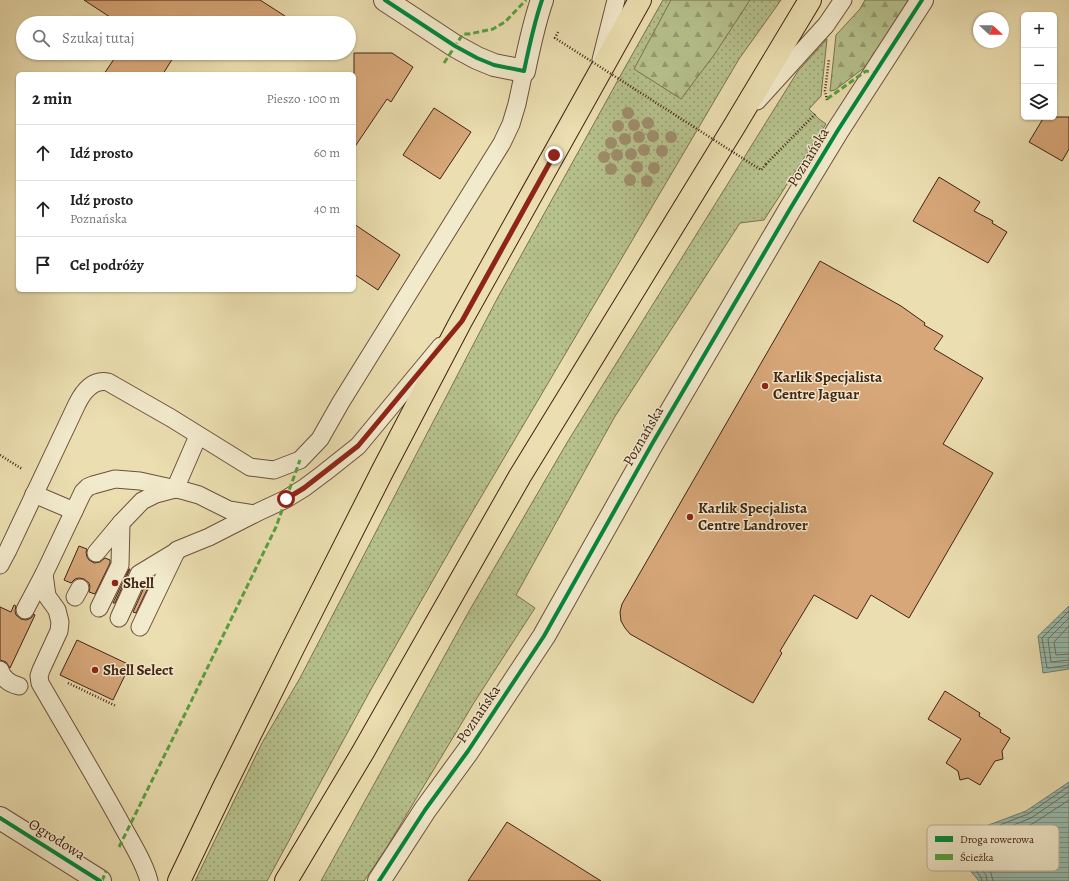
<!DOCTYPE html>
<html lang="pl">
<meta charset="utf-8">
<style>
:root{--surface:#fff;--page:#f2f2f2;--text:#222;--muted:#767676;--line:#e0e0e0}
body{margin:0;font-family:Alegreya,serif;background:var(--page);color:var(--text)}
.controls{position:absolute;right:12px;top:12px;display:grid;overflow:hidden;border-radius:6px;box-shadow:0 1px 3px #0004}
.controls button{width:36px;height:36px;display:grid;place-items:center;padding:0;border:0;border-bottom:1px solid var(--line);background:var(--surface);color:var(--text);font:20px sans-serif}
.compass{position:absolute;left:973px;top:12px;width:36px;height:36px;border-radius:50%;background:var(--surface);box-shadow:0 1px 3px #0004;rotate:111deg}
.stop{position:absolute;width:12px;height:12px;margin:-9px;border:3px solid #8f2418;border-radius:50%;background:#fff}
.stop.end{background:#8f2418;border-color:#fff;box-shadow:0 1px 4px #0008}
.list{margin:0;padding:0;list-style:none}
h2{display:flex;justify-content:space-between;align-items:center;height:52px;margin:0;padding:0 16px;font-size:17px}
h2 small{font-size:13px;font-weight:400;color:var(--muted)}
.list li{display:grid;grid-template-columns:26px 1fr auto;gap:12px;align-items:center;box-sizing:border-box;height:56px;padding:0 16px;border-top:1px solid var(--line)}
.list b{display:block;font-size:15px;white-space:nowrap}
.list p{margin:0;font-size:13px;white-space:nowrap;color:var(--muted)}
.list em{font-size:13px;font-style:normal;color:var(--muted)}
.icon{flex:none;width:22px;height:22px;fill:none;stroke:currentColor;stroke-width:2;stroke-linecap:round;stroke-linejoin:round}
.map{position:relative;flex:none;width:1069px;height:881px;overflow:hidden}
.search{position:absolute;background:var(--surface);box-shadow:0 1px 3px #0004;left:16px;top:16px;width:340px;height:44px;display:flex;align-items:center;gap:10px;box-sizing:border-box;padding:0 14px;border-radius:22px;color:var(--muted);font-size:15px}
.panel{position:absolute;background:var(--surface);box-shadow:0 1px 3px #0004;left:16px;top:72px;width:340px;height:220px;border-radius:6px}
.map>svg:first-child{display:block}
.grass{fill:url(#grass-dots);stroke:#7c7250}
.forest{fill:url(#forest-firs);stroke:#7c7250}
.water{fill:url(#water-rules);stroke:#767e71}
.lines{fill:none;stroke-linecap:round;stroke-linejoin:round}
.shore{stroke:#6d6f62;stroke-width:1}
.building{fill:#d7a779;stroke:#422215}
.lane-casing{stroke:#6c513c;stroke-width:19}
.street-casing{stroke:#6c513c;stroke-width:24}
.primary-casing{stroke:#422215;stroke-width:24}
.path{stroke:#422215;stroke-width:2.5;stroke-dasharray:1 2;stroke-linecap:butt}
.lane{stroke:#f2eacc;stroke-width:17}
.street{stroke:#f2eacc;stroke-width:22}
.primary{stroke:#ebdeb0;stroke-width:22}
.path-bridge{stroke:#422215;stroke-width:2.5;stroke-dasharray:1 2;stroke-linecap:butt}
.quiet{stroke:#55a240;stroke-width:3;stroke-dasharray:6 3;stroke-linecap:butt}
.cycleway-casing{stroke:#f2eacc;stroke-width:6}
.cycleway{stroke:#00873e;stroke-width:4}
.tree{fill:#9e8d6b}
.route{stroke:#8f2418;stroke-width:5}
.poi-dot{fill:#8f2418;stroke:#f2eacc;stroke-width:1.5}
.labels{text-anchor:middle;stroke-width:3;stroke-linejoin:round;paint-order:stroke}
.street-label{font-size:15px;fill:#422215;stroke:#f2eacc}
.poi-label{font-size:15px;font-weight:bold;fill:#422215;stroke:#f2eacc;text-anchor:start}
.key{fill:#f2eacc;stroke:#bdae95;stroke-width:1}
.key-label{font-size:11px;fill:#422215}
</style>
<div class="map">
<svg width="1069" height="881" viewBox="0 0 1069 881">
<defs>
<pattern id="grass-dots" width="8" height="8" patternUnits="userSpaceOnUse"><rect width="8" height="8" fill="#b6c18c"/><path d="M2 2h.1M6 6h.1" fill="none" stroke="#969c71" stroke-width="1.8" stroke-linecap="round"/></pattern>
<pattern id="forest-firs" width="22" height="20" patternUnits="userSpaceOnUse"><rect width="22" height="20" fill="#b6c18c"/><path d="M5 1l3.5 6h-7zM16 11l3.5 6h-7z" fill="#969c71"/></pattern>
<pattern id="water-rules" width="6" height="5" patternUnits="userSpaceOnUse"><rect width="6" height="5" fill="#98bcae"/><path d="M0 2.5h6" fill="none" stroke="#7e988c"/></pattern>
</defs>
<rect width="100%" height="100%" fill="#ebdeb0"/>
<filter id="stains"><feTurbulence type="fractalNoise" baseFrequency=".005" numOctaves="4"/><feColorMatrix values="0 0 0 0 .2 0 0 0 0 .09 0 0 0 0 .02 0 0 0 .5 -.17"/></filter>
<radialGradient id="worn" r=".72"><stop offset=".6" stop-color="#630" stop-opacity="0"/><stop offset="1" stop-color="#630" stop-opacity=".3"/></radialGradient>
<g class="grass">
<polygon points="663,0 781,0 739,59 458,536 370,691 267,881 195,881 262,743 300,678 497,299 623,71"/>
<polygon points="827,39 821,96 809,109 819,119 826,124 764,220 740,223 614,418 516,595 535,608 475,701 387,847 364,881 321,881 468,613 568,441 755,140 798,71"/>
</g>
<g class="forest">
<polygon points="671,0 750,0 714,55 681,99 634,69"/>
<polygon points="865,0 910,0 869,64 835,90 830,91 836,35 860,9"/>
</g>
<g class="water">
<polygon points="1069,606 1069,669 1043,673 1038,636"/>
<polygon points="1069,782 1069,881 979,881 967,867 978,829 1026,811"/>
</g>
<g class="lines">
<g class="shore">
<polyline points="1069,611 1042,638 1047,668 1049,668 1069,665"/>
<polyline points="1069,618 1048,639 1051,662 1069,660"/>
<polyline points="1069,626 1054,642 1056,655 1069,654"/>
<polyline points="982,881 981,877 972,866 982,832 1028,814 1069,786"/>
<polyline points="987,881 986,875 978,865 986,836 1031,818 1069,792"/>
<polyline points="993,881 991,873 984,863 991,841 1032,824 1069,800"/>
</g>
</g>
<g class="building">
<polygon points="84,0 260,0 285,16 280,23 208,23 199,17 196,23 119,23"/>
<polygon points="118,53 176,53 163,74 104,74"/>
<polygon points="354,53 392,53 413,67 391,102 387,99 354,148"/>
<polygon points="434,108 471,132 440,179 403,155"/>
<polygon points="1044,117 1069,117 1069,149 1062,161 1029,142"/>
<polygon points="939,177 980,202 974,211 993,221 992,223 1007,232 988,263 913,221"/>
<polygon points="354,224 400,255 378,290 354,274"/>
<polygon points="820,261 901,306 925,323 924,325 943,336 934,349 983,378 943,444 993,473 909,618 871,595 857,619 814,595 780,651 782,653 753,703 630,634 625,628 621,621 620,612 622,604"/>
<polygon points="79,546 87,549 86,552 87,557 89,560 94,563 100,562 105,558 110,560 110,563 95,594 89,592 90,587 89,583 84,579 79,578 75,579 71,583 64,580"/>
<polygon points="129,569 130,569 115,603 113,603"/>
<polygon points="150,579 152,579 136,613 133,612 147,581"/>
<polygon points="14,605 16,606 15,611 16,615 21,619 26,620 31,618 34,614 35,615 10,668 6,662 0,660 0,607 11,612"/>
<polygon points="77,640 130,665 113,700 60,675"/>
<polygon points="945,691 980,713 979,716 1001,730 1000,732 1010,738 1002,751 1003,759 995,761 980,785 968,778 960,780 958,771 946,763 961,739 928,719"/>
<polygon points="507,822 601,881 468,881"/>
</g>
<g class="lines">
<g class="lane-casing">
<g id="lane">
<polyline points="601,60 616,0"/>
<polyline points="757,101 826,25 843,0"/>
<polyline points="175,489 198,436"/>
<polyline points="34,494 74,511"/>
<polyline points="96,553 121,523 142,501 156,494 175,489"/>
<path d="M0,565L8,550L77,404C83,392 93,379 108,382L171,418L250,467L274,470L300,460L320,439L341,402L502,143L511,124L517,104L524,71"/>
<polyline points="75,597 80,588"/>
<polyline points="99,608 120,565 121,523"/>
<polyline points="25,610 44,574"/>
<polyline points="119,618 139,574 177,551"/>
<polyline points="140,627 177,550 209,537 254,514 286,499 304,488 324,473 358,446 441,346"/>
<path d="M0,670C3,679 10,684 19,686"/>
<path d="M149,881C144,861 128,837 118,818C93,773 66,728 40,683L39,676L41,670L59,631L60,622L57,610L47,596L44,574L83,492L88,487L93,485L115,479L140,481L185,491L199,495L229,510L254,514"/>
</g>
</g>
<g class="street-casing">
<g id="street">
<path d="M385,0L455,46L477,58L494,65L524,71C529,47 534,23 542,0"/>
<polyline points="0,818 100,881"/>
<polyline points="379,881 425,810 468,751 544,636 652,444 790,209 838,130 922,0"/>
</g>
</g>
<g class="primary-casing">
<g id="primary">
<polyline points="179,881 224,787 294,646 383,470 461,321 640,0"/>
<polyline points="286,881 363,752 520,476 735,125 810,0"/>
</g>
</g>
<g class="path">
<polyline points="827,100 825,91 829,59"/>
<polyline points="766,164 816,113"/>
<polyline points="0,455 22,469"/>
<polyline points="68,683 116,706"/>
</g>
<use href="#lane" class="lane"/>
<use href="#street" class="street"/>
<use href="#primary" class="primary"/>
<polyline class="path-bridge" points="558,32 555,38 761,170 766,164"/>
<g class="quiet">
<polyline points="444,63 463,34 469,34 493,29 505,22 526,0"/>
<polyline points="827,99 866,71 875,73"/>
<polyline points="119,847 183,718 276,527 300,460"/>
<polyline points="102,881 106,871"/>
</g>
<g class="cycleway-casing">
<g id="cycleway">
<path d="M385,0L455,46L477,58L494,65L524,71C529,47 534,23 542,0"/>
<polyline points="0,818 100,881"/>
<polyline points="379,881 425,810 468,751 544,636 652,444 790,209 838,130 922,0"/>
</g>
</g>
<use href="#cycleway" class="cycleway"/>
</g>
<g class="tree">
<circle cx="628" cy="113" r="6"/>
<circle cx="648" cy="123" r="6"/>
<circle cx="634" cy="125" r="6"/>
<circle cx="618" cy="126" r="6"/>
<circle cx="653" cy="136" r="6"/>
<circle cx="639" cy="137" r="6"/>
<circle cx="671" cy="137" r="6"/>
<circle cx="625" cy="139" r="6"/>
<circle cx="611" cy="143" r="6"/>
<circle cx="644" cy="150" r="6"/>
<circle cx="662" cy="151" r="6"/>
<circle cx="631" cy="154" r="6"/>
<circle cx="617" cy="155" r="6"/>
<circle cx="604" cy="157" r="6"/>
<circle cx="637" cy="167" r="6"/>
<circle cx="654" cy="168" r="6"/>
<circle cx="611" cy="169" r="6"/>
<circle cx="630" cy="180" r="6"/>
<circle cx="647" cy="181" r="6"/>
</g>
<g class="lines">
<polyline class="route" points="286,499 304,488 358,446 462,321 554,155"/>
</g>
<g class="poi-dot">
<circle cx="765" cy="386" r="4"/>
<circle cx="690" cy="517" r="4"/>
<circle cx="115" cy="583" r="4"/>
<circle cx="95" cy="670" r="4"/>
</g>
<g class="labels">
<g class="street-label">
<text transform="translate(808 157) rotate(-59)" y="5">Poznańska</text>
<text transform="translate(643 436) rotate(-60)" y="5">Poznańska</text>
<text transform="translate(478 714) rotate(-56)" y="5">Poznańska</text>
<text transform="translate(57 839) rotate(32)" y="5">Ogrodowa</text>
</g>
<g class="poi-label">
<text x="773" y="382">Karlik Specjalista<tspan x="773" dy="17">Centre Jaguar</tspan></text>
<text x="698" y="513">Karlik Specjalista<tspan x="698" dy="17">Centre Landrover</tspan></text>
<text x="123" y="588">Shell</text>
<text x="103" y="675">Shell Select</text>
</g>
</g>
<rect x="927" y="825" width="132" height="46" rx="6" class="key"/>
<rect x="935" y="836" width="18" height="6" fill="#00873e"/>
<rect x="935" y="854" width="18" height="6" fill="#55a240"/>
<g class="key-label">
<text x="960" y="843">Droga rowerowa</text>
<text x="960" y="861">Ścieżka</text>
</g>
<rect width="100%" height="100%" filter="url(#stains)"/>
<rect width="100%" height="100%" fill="url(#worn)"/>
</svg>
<div class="controls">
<button>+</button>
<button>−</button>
<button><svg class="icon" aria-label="layers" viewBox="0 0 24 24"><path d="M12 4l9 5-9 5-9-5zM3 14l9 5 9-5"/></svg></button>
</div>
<svg class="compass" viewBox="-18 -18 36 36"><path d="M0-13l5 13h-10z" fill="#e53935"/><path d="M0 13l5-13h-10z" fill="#767676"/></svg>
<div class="stop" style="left:286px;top:499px"></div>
<div class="stop end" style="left:554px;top:155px"></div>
<div class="search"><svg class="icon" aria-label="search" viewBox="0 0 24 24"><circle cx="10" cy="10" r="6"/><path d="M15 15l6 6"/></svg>Szukaj tutaj</div>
<section class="panel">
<h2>2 min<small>Pieszo · 100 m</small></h2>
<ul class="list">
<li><svg class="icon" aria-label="ahead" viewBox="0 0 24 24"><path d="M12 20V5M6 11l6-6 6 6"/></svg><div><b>Idź prosto</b></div><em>60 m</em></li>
<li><svg class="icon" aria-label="ahead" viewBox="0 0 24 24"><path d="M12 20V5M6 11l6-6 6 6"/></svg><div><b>Idź prosto</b><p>Poznańska</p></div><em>40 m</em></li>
<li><svg class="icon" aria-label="arrive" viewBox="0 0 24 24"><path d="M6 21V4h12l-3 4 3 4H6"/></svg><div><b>Cel podróży</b></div></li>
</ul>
</section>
</div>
